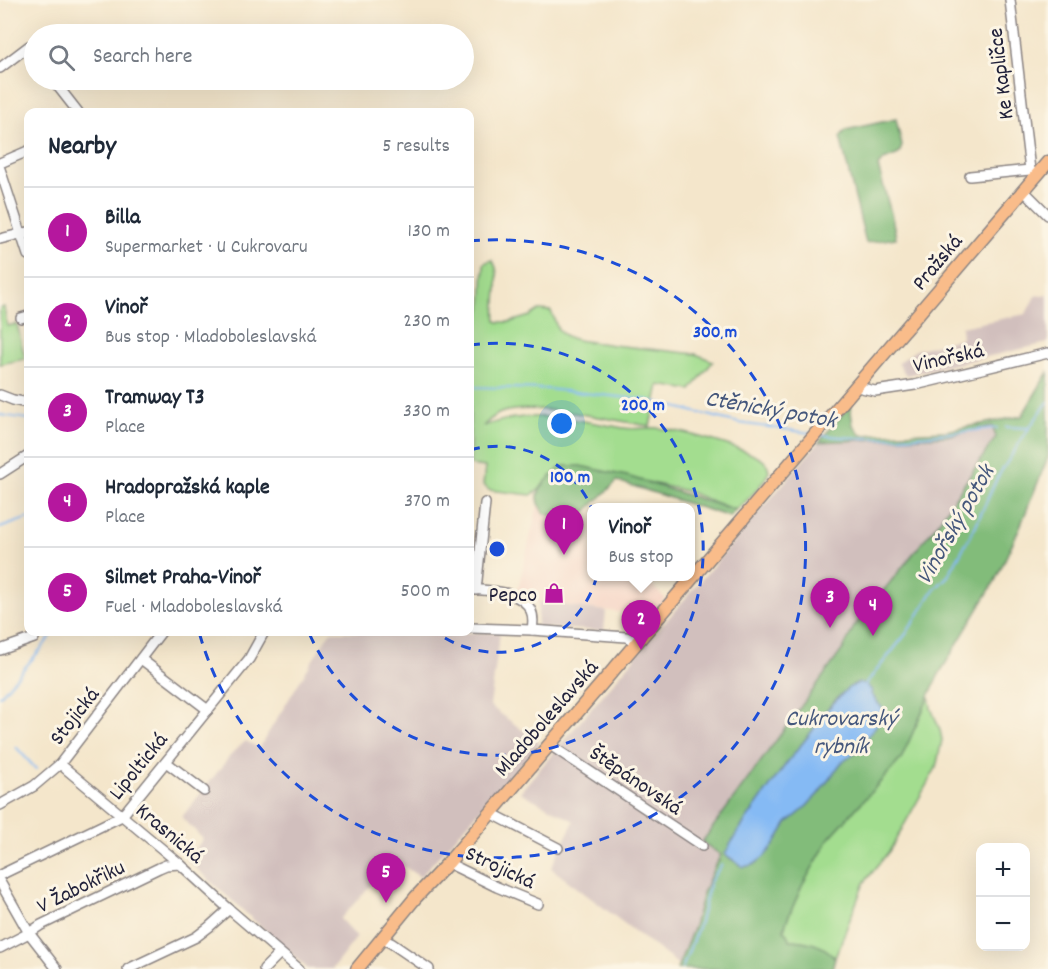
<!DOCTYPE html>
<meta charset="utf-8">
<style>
:root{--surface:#fff;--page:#f2f2f3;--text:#1f2937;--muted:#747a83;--line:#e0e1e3;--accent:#b5179e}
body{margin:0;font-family:Dekko,sans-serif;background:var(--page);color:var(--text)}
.controls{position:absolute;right:18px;bottom:18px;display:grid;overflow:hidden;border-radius:12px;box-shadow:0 6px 24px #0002}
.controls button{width:54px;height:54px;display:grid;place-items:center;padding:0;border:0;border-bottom:2px solid var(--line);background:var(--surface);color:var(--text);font:30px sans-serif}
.you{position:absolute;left:562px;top:424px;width:21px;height:21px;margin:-15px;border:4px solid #fff;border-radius:50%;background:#1a73e8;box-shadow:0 0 0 9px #1a73e833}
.badge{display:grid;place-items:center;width:39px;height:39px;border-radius:50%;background:var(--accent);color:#fff;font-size:20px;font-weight:700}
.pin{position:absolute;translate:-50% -50px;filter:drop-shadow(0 2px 3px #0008)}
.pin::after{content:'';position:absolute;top:32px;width:21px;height:18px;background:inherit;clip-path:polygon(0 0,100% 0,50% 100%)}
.popup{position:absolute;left:587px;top:503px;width:108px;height:78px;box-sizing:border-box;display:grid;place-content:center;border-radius:12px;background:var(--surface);filter:drop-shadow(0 2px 4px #0005);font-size:20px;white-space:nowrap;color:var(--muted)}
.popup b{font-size:22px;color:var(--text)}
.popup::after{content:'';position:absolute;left:50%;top:100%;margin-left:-12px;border:12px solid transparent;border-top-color:var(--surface)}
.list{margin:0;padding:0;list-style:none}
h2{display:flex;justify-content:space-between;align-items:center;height:78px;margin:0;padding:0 24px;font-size:26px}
h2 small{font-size:20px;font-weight:400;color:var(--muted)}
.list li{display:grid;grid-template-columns:39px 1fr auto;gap:18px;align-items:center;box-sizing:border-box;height:90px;padding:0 24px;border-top:2px solid var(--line)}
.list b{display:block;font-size:22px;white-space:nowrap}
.list p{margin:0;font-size:20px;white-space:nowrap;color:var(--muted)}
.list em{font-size:20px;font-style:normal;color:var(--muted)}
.icon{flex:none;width:33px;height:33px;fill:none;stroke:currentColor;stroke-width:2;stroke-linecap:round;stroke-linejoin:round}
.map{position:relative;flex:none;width:1048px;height:969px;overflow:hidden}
.search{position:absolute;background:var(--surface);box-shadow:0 6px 24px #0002;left:24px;top:24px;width:450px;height:66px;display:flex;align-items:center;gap:15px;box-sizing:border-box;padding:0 21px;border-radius:33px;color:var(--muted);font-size:22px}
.panel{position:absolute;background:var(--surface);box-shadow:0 6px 24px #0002;left:24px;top:108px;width:450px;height:528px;border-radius:12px}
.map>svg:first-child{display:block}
.built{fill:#f5d2c3}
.industrial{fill:#d1bfbd}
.green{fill:#a3dd8f;stroke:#628065;stroke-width:1.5}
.forest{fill:#82bc7a;stroke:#526f5a;stroke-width:1.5;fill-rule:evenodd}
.water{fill:#85baf4;stroke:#546e98;stroke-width:1.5}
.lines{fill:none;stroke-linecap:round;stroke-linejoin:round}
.stream{stroke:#85baf4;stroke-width:2}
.minor-casing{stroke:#8b8483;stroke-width:12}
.major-casing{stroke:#8b8483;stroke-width:15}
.minor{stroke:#fff;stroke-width:9}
.major{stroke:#f9bc8a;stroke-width:12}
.ring{fill:none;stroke:#1d4ed8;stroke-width:3;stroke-dasharray:10 8}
.labels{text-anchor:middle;stroke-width:6;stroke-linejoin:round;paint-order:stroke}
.street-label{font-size:22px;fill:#22223b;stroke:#fcf5e5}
.poi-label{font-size:22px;fill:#22223b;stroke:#fcf5e5;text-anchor:end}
.water-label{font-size:24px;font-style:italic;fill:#45577c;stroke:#fcf5e5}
.centre{fill:#1d4ed8;stroke:#fcf5e5;stroke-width:3}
.ring-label{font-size:18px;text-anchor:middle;font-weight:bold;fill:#1d4ed8;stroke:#fcf5e5;stroke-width:6;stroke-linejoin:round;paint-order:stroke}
</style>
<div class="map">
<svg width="1048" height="969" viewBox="0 0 1048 969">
<rect width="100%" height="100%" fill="#fcf5e5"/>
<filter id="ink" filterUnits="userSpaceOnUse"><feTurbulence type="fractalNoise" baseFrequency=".0167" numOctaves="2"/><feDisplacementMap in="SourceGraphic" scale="12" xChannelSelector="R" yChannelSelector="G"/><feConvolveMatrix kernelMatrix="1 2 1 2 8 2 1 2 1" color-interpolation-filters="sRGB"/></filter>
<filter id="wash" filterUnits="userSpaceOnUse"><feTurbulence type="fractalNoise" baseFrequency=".008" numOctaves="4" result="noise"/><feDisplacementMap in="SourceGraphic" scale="24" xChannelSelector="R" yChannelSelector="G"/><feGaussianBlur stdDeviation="1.35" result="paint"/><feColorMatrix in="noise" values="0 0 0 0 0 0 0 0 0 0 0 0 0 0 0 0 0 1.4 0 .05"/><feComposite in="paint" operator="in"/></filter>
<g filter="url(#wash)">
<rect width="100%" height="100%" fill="#f4e6cb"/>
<polygon class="built" points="538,505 545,514 577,520 584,531 591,537 592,576 646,577 646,580 665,598 647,621 627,613 533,602 524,606 515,601"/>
<g class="industrial">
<polygon points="1048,294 1048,343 906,375 898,363 916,350 962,338 961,327 1026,314 1035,296"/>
<polygon points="992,426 996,437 938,523 854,627 843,649 703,843 721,855 720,861 716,863 703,893 694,926 679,965 551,868 574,821 520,792 819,442 946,436"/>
<polygon points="539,602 606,611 604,631 537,627"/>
<polygon points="330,632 500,633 490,706 540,743 420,877 394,860 340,919 357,937 332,969 308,969 187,860 203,839 182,817 234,751 246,741 259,748"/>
</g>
<g class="green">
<path d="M492,260C503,273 493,304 496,321L499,322H510L530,316L539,310L551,311C554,317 555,324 558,329C569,344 597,341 613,345L696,354L713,361L691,390L659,385L650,426C616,421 528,400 498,414C493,417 487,422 483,426C498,421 513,417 528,417C561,415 593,423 624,428C635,430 646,427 657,428C675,429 755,450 766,463C768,465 768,468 769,471C765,482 745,504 735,510L686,491L580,466L546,481L540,489L531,495L489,490L483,485L485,467L470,465V332L482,308L484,263Z"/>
<polygon points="4,307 7,326 17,324 25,359 0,364 0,308"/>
<path d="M929,696L931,708L940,730L942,740L936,768L890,850L864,883L835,958C824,944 808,941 790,940L784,930L786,922L802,886L830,837L901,759Z"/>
</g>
<g class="forest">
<polygon points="896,119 902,146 899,154 884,160 878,166 892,217 896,238 866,243 840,137 846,130"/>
<path d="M1048,372V457L1020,527L995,581L938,676L901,759L830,837L802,886L786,922L784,930L790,940C807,941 824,944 835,958L832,969H677L694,926L703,893L716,863L719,861L718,860L721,855L702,842L843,649L854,627L938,523L996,437L992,426L946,436L819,442L850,405L853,425L861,435L946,431L1022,416ZM854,684V754L841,763L818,794L803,810L787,823L774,845L743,867L725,855L737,833L786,764L813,730L822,715L837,698Z"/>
<path d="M562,466H580L627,476L735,510L730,517L617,481L577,520L545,514C528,492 545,482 562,466Z"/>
</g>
<path class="water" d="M858,683C865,683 868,685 872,691L871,694L886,713L854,754L841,763L818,794L803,810L787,823L774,845L764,857L753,865L743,867L725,854L737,833L786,764L813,730L822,715L848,688Z"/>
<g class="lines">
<g class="stream">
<polyline points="470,387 547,389 648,400 739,423 810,433"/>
<polyline points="0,415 28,419"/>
<polyline points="1006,427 1029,428"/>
<path d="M822,435C879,443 939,434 997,428"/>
<polyline points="0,528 28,518"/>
<polyline points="864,686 906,634 933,591 948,576 976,525 997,478 1029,428 1048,402"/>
<polyline points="0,696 41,649 54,632"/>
<polyline points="16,747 36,769"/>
<polyline points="682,969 700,922 710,882 722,864"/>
</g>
</g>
</g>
<g filter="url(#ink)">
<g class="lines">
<g class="minor-casing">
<g id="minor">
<polyline points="1010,0 1030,170 1037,176"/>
<polyline points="0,68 29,46 34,54"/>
<polyline points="53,80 78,112"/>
<polyline points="0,163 28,151"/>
<polyline points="0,169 28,255"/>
<polyline points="970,176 1030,170"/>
<polyline points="1024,191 1048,215"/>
<polyline points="0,239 28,232"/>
<polyline points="21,318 28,316"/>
<polyline points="857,387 875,391 915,385 1048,353"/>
<polyline points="0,395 13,400 28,403"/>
<polyline points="0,474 28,456"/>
<path d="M470,589C488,591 523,590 531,611C534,617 533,624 532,630"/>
<polyline points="476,590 485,503"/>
<polyline points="470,628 532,630 626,637 638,642"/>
<polyline points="0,650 34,638"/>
<polyline points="141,659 208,710"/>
<polyline points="550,745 702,846"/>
<polyline points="166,762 204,791"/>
<polyline points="60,764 180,864 229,909 299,969"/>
<polyline points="0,805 34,786 60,764 161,632"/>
<polyline points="491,813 558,848"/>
<polyline points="448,863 497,887 538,904"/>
<polyline points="0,875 122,816 249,659 264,632"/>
<polyline points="0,882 29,933 57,969"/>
<polyline points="382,939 391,943 429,969"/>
<polyline points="0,948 29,933 41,925 159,868 166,865 180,864"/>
<polyline points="128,969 196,937 209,927 229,909"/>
<polyline points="264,969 280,953"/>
</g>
</g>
<g class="major-casing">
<polyline id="major" points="357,969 416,897 448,863 586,702 1048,162"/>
</g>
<use href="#minor" class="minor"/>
<use href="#major" class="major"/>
</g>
</g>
<g class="ring">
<path d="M470 450A103 103 0 1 1 436 632"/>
<path d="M470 345A206 206 0 1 1 309 633"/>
<path d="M470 241A309 309 0 1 1 199 632"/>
</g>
<defs>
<g id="shop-bare" transform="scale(1.62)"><path d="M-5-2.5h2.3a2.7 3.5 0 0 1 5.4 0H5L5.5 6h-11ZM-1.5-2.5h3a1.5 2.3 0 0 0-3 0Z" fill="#b5179e" stroke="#fcf5e5" stroke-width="2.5" paint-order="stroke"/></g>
</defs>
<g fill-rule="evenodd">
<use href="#shop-bare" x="554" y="593"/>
</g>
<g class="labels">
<g class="street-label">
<text transform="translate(999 74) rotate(-97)" y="8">Ke Kapličce</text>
<text transform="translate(936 261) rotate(-50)" y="8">Pražská</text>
<text transform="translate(948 356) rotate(-13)" y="8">Vinořská</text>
<text transform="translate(73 715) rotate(-52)" y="8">Stojická</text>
<text transform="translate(545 717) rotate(-49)" y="8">Mladoboleslavská</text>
<text transform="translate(137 765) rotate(-51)" y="8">Lipoltická</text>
<text transform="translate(637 779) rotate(34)" y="8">Štěpánovská</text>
<text transform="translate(171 832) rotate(40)" y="8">Krasnická</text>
<text transform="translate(501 866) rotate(25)" y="8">Strojická</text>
<text transform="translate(80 885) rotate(-26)" y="8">V Žabokřiku</text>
</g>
<g class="poi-label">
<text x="537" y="601">Pepco</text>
</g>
<g class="water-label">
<text transform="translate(771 408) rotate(10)" y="8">Ctěnický potok</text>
<text transform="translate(954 524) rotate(-60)" y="8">Vinořský potok</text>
<text x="841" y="725">Cukrovarský<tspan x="841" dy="28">rybník</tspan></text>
</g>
</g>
<circle cx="497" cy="549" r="9" class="centre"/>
<g class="ring-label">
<text x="715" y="337">300 m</text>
<text x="643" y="410">200 m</text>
<text x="570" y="482">100 m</text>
</g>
</svg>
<div class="controls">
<button>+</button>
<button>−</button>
</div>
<div class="you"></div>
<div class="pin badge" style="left:564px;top:555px">1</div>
<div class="pin badge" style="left:641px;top:650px">2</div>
<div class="popup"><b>Vinoř</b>Bus stop</div>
<div class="pin badge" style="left:830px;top:628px">3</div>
<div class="pin badge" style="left:873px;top:636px">4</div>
<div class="pin badge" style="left:386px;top:903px">5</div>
<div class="search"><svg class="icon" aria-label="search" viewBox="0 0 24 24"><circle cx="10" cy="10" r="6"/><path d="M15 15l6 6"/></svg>Search here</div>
<section class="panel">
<h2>Nearby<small>5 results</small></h2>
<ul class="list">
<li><span class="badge">1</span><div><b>Billa</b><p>Supermarket · U Cukrovaru</p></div><em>130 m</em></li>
<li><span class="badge">2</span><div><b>Vinoř</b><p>Bus stop · Mladoboleslavská</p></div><em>230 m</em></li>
<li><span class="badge">3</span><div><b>Tramway T3</b><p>Place</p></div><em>330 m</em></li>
<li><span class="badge">4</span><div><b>Hradopražská kaple</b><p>Place</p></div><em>370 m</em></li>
<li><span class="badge">5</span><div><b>Silmet Praha-Vinoř</b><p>Fuel · Mladoboleslavská</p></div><em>500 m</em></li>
</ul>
</section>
</div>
